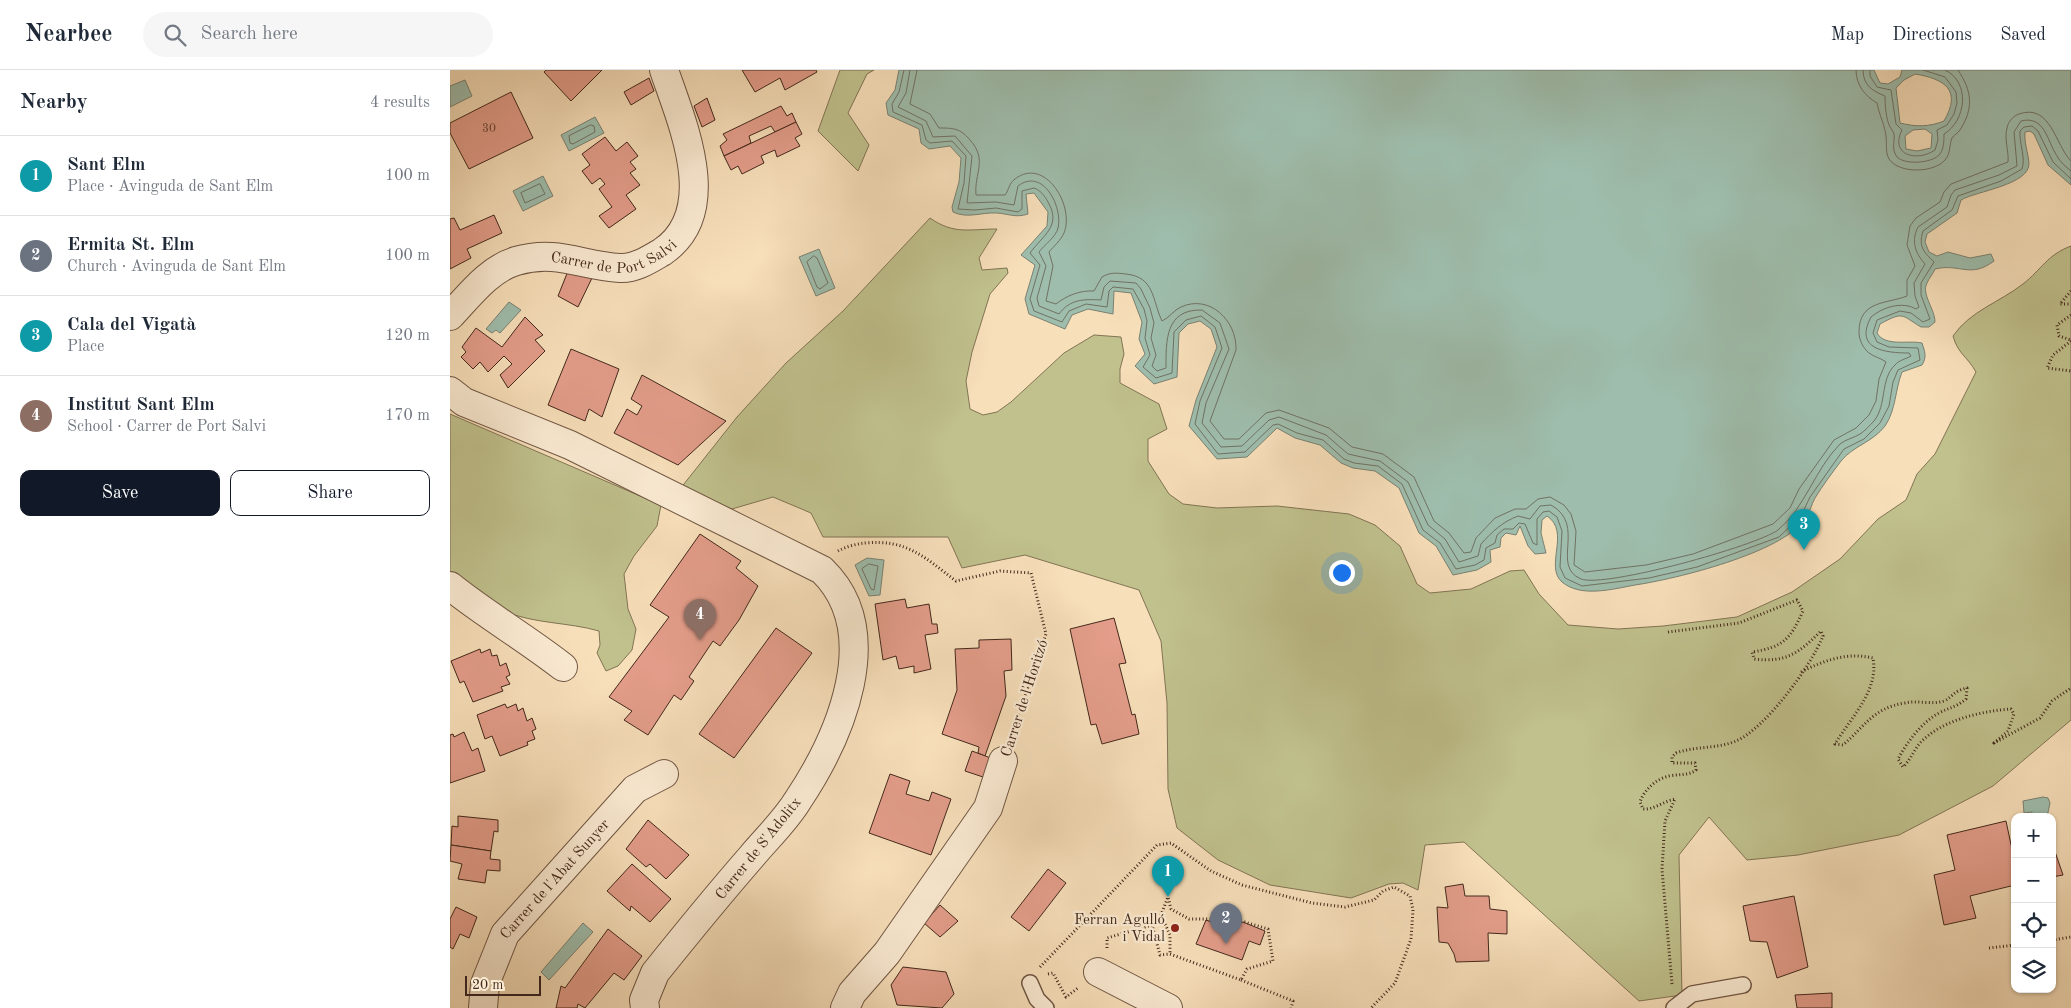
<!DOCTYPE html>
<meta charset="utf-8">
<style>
:root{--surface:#fff;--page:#f6f6f7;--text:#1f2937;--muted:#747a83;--line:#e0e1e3;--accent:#111827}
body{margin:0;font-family:"Old Standard TT",serif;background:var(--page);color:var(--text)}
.controls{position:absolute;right:15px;bottom:15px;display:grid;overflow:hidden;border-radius:10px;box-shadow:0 1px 4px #0004}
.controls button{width:45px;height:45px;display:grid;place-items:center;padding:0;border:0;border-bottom:1px solid var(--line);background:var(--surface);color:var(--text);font:25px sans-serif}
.scale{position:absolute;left:15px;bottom:12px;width:76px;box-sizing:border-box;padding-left:5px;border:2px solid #43281b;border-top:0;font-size:14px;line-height:18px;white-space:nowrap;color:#43281b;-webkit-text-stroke:4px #faead2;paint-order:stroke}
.you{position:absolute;left:891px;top:502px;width:18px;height:18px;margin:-12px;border:4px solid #fff;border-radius:50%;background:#1a73e8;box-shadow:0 0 0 8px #1a73e833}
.badge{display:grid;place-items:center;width:32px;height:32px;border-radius:50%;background:var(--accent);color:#fff;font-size:16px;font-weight:700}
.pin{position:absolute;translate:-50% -41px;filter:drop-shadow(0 1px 2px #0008)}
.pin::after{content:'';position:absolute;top:26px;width:18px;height:15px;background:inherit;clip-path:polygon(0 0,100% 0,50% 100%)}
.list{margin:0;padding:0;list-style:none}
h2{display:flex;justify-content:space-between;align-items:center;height:65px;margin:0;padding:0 20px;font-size:21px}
h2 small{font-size:16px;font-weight:400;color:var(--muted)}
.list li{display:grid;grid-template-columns:32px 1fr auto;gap:15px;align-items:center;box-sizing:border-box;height:80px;padding:0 20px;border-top:1px solid var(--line)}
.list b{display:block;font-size:19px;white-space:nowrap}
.list p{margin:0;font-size:16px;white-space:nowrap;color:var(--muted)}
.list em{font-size:16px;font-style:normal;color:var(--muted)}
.actions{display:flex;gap:10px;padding:15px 20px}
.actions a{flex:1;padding:11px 0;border:1px solid var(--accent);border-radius:10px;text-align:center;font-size:18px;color:var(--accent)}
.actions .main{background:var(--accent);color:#fff}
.icon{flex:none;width:28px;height:28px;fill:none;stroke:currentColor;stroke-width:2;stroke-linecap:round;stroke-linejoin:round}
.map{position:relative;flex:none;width:1621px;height:938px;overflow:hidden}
header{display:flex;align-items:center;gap:30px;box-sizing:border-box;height:70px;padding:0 25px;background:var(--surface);border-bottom:1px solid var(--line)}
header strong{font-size:24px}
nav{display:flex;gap:28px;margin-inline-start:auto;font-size:18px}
.search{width:350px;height:45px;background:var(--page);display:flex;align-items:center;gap:12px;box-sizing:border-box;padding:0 18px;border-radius:28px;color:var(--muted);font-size:19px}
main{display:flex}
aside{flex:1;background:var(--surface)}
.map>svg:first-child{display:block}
.green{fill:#c0c18d;stroke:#827454}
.water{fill:#9ebdac;stroke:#7a8172;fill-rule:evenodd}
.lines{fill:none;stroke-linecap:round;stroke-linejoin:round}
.shore{stroke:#707264;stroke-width:1}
.building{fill:#e39d8a;stroke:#43281b}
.lane-casing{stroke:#705643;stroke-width:18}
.street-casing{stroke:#705643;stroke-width:30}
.path{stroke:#43281b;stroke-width:3;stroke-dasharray:1 2.5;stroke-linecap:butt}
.lane{stroke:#faead2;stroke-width:15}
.street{stroke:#faead2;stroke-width:28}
.poi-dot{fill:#8f2418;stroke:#faead2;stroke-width:2}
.labels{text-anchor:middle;stroke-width:4.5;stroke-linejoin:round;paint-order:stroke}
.number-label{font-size:12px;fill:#6b4537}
.street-label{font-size:15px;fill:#43281b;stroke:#faead2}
.poi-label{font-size:15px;fill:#43281b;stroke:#faead2;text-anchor:end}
</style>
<header>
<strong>Nearbee</strong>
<div class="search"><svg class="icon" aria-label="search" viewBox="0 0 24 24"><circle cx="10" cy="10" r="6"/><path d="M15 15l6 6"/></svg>Search here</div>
<nav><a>Map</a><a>Directions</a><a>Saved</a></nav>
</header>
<main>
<aside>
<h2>Nearby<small>4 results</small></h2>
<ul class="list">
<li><span class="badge" style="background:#0f9aa8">1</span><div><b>Sant Elm</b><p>Place · Avinguda de Sant Elm</p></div><em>100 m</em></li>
<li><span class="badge" style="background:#6b7280">2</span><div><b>Ermita St. Elm</b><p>Church · Avinguda de Sant Elm</p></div><em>100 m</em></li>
<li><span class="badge" style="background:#0f9aa8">3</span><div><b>Cala del Vigatà</b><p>Place</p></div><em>120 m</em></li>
<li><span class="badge" style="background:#8d6e63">4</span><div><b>Institut Sant Elm</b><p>School · Carrer de Port Salvi</p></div><em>170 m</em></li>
</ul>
<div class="actions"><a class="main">Save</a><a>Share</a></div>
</aside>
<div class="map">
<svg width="1621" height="938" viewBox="0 0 1621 938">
<rect width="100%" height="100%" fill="#f7dfba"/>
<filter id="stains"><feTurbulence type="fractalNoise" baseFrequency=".004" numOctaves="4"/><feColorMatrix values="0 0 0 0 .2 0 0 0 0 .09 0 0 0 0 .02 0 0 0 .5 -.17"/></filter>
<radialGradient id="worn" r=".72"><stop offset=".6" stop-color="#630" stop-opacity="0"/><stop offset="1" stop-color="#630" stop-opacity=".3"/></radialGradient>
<g class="green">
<polygon points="390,0 424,0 417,4 398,43 419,75 408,101 368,61"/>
<path d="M480,148C504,165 520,159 547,159L529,188L532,200L557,198L558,203L540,224L522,282L516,311L520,339L533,345L547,342L561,332L614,283L644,265L671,267L674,284L670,299V313L709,334L717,359L698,369V391L719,424L733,434L767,438L827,436L899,444L925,455L950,476L967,514L980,523L1021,519L1060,501L1074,500L1089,524L1118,555L1168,559L1213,556L1287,547L1342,522L1390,489L1428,449L1456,430L1467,404L1485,384L1526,302C1517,286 1508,284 1503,266C1520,241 1550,232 1573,214C1592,199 1597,185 1621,176V650L1543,716L1449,765L1348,785L1297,790L1259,747L1229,785L1232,925L1189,931L1014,772L975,775L968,820L953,813L939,814L901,828L820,815L768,790L727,758L718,719L717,633L711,571L689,520L575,485L512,498L498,467H373L361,443L323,427L282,439L230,419L287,347L336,293L393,241Z"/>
<path d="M0,344L211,435L207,456L184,486L174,504L178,539L186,559L182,580L168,596L156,601L147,583L150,575L149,561C118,552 84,554 54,541C35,533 17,519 0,509Z"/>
</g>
<g class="water">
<path d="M449,0H1424L1430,13L1438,14L1450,7L1452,0H1621V115L1598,95L1584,64L1580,61L1575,62C1574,73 1578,82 1579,93C1580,115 1526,121 1511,130L1507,143L1477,164L1475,172L1479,182L1487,186L1498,182L1520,188L1541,184L1544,191C1520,209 1510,193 1485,199C1483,204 1479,208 1477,213C1471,224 1485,239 1485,252L1479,257H1471C1451,245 1454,241 1430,254L1427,263C1435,277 1458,270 1472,273C1475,282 1477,287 1472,295L1452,302C1445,320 1446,340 1435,356C1423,372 1403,376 1391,391C1382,403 1373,415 1365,428C1361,435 1360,443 1355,449C1332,483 1226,509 1185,515C1163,519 1131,528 1112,512C1094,496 1121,462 1097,446L1092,450L1091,463L1096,483L1085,484L1078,476L1070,456L1066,465L1056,463L1051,468L1050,477L1040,480L1041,492L1027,500L1003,505L986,476L969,463L949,418L925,401L903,398L891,393L870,375L845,368L827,358L797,387L767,389L739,356L746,330L767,277L761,259L750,251L738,254L729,263L727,307L704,314L685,296L695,284L689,269L692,252L681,223L664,221L663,244L638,239L622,245L615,259L579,244L575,229L585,195L571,185L597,156L598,142L584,123L576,124L578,144C566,148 559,144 547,143C532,142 517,149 503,142L502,137L509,112L511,88L500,76L479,79L471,73L469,59L438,45L436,33L445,20ZM1465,4C1495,9 1512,20 1494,51C1479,57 1466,57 1450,53L1446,18L1454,10ZM1475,59L1482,64L1481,78L1467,81L1456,79L1455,66L1463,60Z"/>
<polygon points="15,10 22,26 0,37 0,16"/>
<polygon points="145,47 154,63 119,81 111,65"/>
<polygon points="93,106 103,126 73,141 63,121"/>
<polygon points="369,179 385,218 366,226 349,187"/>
<polygon points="59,232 71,240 50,263 46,260 42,263 36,259"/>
<polygon points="417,488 434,490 430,525 419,526 405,495"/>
<polygon points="1593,727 1598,728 1600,733 1597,747 1581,747 1582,742 1574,743 1573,731"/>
<polygon points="133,853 143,862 99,910 91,902"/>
</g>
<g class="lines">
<g class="shore">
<path d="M454,0L449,22L442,34L443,42L472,55L476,70L480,73L502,71L516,86L514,113L508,139L525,140L546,138L568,142L572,139V121L584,118C590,120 595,126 598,132C612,156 593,165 580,183L590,195L580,229L584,241L612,252L619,241L636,234L657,237L659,221L663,217L683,219L694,239L697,251L695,268L700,285L693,297L706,308L722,303L724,262L736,250L751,246L765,257L772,278L750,331L745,354L768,384L795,382L823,355L828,354L847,363L873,370L894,389L904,393L928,396L952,414L973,460L990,473L1006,499L1025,495L1034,490L1036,478L1045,473L1047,465L1054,459H1063L1069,453L1075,454L1083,473L1087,475V449L1093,442L1099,441L1107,447L1112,461L1110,497L1115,508L1132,516L1199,508L1247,497L1329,467L1351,446L1360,427L1394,379L1414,369L1430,353L1439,336L1443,312L1448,300L1470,290L1468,278L1439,277L1427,272L1423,263L1427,250L1450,241L1461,243L1473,252L1480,249L1471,225V213L1484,192C1474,182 1468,177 1473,161L1502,140L1508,126L1551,111L1572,99C1576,88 1569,73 1570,61L1574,57L1582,56L1588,61L1603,92L1621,109"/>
<path d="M460,0L456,23L448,37L476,51L483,67L505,66L522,86L517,133L546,132L564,135L568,116C593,97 613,137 608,158C606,167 594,175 589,182L596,196L587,228L589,236L609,244C620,229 634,229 651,230L654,217L660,211L686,213L691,219L700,238L704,253L701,268L706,285L702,296L707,301L716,298C716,271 715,239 752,240L770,253L779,279L756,333L752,353L771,377L792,376L819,350L829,347L876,365L898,384L930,391L958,412L978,455L995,469L1009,492L1028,486L1031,474C1042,462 1052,452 1068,446L1080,449L1090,436L1101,435C1137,455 1100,496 1131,509C1155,518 1306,476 1328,460C1355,438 1365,399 1390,374C1396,369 1404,368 1410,364C1415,361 1420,355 1424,351C1437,335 1430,309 1445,295C1449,290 1456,289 1461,286L1459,283C1437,283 1403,280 1421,247C1433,237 1452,231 1466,239L1469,237L1465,226L1464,213L1475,194C1465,183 1461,171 1468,157L1497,137L1501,125L1505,120L1549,105L1567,96L1564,62L1571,51C1595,45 1597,71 1607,86C1610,92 1616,97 1621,101"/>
<path d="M467,0L460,34L480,44L489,58C503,58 510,58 520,70C538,90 524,103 526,125H555C559,120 559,113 565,109C595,86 625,136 614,163C611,170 604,176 599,182L603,196L596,231L606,234C616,226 630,220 644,221L652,207C660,202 667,203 676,204C705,207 702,230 712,251C719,248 724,240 731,237C759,224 787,250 786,280L760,351L774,369H789L816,343L829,340L879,358L902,377L933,384L964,407L984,451L999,463L1014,483L1021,482L1026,468L1045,448L1065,439H1076L1088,429L1100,427L1114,435L1121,444L1126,461L1124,495L1135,502L1196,495L1243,484L1323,454L1340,438L1349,419L1384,370L1406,358L1419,345L1426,331L1429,309L1436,292C1431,288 1424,287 1419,283C1413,278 1409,270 1409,262C1409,230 1437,234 1457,226V210L1465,196L1457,175L1460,156L1466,148L1490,132L1494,122L1501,114L1558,92C1559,81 1554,70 1557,58C1558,52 1563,46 1569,44C1601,33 1605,75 1621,91"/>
<path d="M1406,0C1406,15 1415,26 1427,33C1429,44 1435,56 1436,66C1437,74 1435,81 1439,89C1449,104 1484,103 1495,90C1501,83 1499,75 1502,68C1504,65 1508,63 1510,60C1524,38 1522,21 1508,0"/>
<path d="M1413,0C1413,16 1423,21 1435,26C1435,36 1436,49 1440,57C1442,60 1443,61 1444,64C1445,72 1441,79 1447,87C1455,95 1480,93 1488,86C1494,81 1494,71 1494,64C1516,51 1521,12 1495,0"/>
<path d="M1420,0V6L1427,17L1441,20L1446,54L1452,60C1439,86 1468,92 1485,80L1488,70L1487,60L1497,55L1504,44L1507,33L1506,22L1495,7L1473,0"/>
<polygon points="141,55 144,56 145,62 123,74 120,73 119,66"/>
<polygon points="90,114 95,124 75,133 71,123"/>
<polygon points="364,186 367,188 378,213 370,219 367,217 357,192"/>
<polygon points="419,494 428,496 424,520 421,519 412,499"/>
</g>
</g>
<g class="building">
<polygon points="96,0 152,0 121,31 94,2"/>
<polygon points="292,0 366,0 367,2 335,20 330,8 305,22"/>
<polygon points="199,8 204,21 181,35 174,22"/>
<polygon points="61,22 83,68 19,99 0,63 0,53"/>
<polygon points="257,28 265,50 252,57 244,36"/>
<polygon points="331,36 337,46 342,43 346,52 325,62 321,56 299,66 301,73 274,86 270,76 277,70 273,64"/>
<polygon points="346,52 352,64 345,68 350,76 327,87 325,80 311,86 314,93 292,104 288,96 281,100 274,86"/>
<polygon points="155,67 166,81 177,72 188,86 180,92 186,99 180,103 190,115 176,125 186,139 159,158 149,146 162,137 149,119 155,114 150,108 142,114 132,101 140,95 132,84"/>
<polygon points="44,145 52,163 17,179 21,188 0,199 0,149 4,148 10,160"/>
<polygon points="118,201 142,208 128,237 108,226"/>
<polygon points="75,247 93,265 85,270 95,281 58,318 50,305 62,294 54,286 38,302 30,292 23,299 11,287 16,282 12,277 26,258 52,277"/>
<polygon points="121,279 169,299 152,347 139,339 135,351 98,335"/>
<polygon points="192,305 276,351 228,395 164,363 177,339 187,345 192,336 181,329"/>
<polygon points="250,464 291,491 286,498 308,516 289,550 270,576 263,571 239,607 244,611 231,630 224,625 198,665 174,650 182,641 159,627 219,547 200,535"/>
<polygon points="455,529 457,538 479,534 482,554 487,554 488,563 475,565 481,599 464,603 464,596 449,599 446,586 433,590 425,534"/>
<polygon points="664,548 676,593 669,594 682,645 685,644 689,664 652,674 646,654 641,655 620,559"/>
<polygon points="326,558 362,583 284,688 249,664"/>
<polygon points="561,569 562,600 554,601 556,626 535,686 528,683 529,677 492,664 507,620 505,579 529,578 529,570"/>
<polygon points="30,579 31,583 40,579 42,586 47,585 50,596 56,593 60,605 56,607 60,614 51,617 53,621 23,632 14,611 10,613 1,591"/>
<polygon points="55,634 57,638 66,634 68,641 73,638 77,651 82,648 86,659 82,661 85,669 77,672 78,675 50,686 42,666 35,669 27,645"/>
<polygon points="14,662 22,681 28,678 35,701 0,713 0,665 3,664 4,667"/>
<polygon points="522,681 546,690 539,709 515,701"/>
<polygon points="440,704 460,711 456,724 479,731 482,722 501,729 481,785 419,763"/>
<polygon points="8,746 48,750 48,762 44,761 41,781 1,775 2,756 8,757"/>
<polygon points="198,750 239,785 216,809 200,794 196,797 176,779"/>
<polygon points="1556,751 1563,784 1565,783 1565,815 1520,826 1526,848 1494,855 1484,805 1505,800 1497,765"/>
<polygon points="1602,773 1613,805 1602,807"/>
<polygon points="1,775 41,781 40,789 50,790 50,801 37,800 35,813 8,809 12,794 0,791"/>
<polygon points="182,794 221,829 200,852 181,836 180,841 157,821"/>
<polygon points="598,799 616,813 579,861 561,847"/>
<polygon points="1013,814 1015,826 1039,826 1040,839 1057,841 1057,864 1038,863 1039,891 1006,892 1004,884 998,873 989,872 987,837 998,838 995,817"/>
<polygon points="1344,826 1358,897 1327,908 1317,872 1300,871 1293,836"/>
<polygon points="490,835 508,851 490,867 474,853"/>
<polygon points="6,837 27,847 19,868 10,864 3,879 0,877 0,849"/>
<polygon points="756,850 777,857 793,852 815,861 810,875 799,871 792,890 746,874"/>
<polygon points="158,859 192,886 174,910 164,903 135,938 128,934 127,938 106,938 111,916 115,918"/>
<polygon points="453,897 496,902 504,924 492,938 447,935 441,915"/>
<polygon points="1382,923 1382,938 1347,938 1345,925"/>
</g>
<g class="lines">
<g class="lane-casing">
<g id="lane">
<polyline points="580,913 587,929 596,938"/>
<polyline points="1224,938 1242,924 1293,915"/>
</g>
</g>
<g class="street-casing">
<g id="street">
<path id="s1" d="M0,246C19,226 39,199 66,191C108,179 131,196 170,198C185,199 200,189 212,182C272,142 232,53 214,0"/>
<path d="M0,321L14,332L120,375L372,500C436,562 390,667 348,730C336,750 317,768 302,786C269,824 237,863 205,903L194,930L195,938"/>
<path d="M0,516C36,545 76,568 113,597"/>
<polyline points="648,902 718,938"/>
<path id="s2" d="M33,938L35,914L55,864L185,719L214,704"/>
<polyline points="395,938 402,923 437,883 538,738 553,691"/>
</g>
</g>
<g class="path">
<polyline points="1621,221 1610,234 1621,234"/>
<polyline points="1621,245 1607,255 1609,266 1621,270"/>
<polyline points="1621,271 1603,285 1597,298 1621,301"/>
<path d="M388,481C395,477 406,474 415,473C457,469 474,487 506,511L550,501L581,503L596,564L561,667"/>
<path d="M1218,562L1289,553L1347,530L1353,541C1340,570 1333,577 1302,582L1304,589C1336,593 1349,583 1371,561L1373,566C1361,596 1316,658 1286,671C1267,679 1245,676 1226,683L1222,687V693H1245L1246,700C1238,706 1229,704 1219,706C1206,709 1194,720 1190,732L1193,739C1204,740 1214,731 1225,729"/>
<path d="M1351,602C1375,590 1397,582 1423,588C1429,621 1401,647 1385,674L1393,675C1415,656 1423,638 1455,633C1467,630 1481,635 1494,631C1503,627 1503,621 1517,618L1516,629C1505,638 1500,637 1489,643C1471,653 1458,671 1448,689L1453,697C1462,688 1464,679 1471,672C1492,650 1532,641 1561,639L1564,644L1558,661L1544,673L1590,648L1602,631L1621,618"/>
<polyline points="1602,870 1621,867"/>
<polyline points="657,878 657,868 702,855 710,885 720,884 791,910 797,899 823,891 818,859 785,849 739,849 721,839 718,827 711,845 720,865 720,884"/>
<polyline points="1539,878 1565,875"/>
<polyline points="590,897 707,775 721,773 761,801 792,815 862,833 895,837 924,830 933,821 944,817 960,826 963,840 961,869 945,913 921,938"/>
<polyline points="598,904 603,903 616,927 628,918"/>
<polyline points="791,910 843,931 841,938"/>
<polyline points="1222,914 1212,799 1215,751 1225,729"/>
</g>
<use href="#lane" class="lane"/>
<use href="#street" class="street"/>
</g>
<circle class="poi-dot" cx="725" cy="858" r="5"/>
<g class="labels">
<g class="number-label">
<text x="39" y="62">30</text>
</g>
<g class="street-label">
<text dy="5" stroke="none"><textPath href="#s1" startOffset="188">Carrer de Port Salvi</textPath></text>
<text transform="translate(574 628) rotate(-72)" y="5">Carrer de l'Horitzó</text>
<text transform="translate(308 778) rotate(-51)" y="5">Carrer de S'Adolitx</text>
<text dy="5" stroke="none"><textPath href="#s2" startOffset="152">Carrer de l'Abat Sunyer</textPath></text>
</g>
<g class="poi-label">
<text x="715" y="854">Ferran Agulló<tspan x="715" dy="17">i Vidal</tspan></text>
</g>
</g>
<rect width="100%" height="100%" filter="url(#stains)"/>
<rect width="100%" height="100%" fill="url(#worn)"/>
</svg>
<div class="controls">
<button>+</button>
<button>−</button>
<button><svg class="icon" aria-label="locate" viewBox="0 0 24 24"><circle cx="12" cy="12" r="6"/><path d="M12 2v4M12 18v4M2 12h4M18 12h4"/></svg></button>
<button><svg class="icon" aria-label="layers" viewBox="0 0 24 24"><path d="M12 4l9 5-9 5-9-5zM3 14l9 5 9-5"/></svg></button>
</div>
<div class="scale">20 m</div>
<div class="you"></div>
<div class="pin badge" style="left:718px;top:827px;background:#0f9aa8">1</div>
<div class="pin badge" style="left:776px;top:874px;background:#6b7280">2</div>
<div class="pin badge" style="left:1354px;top:480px;background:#0f9aa8">3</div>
<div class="pin badge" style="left:250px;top:570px;background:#8d6e63">4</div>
</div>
</main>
